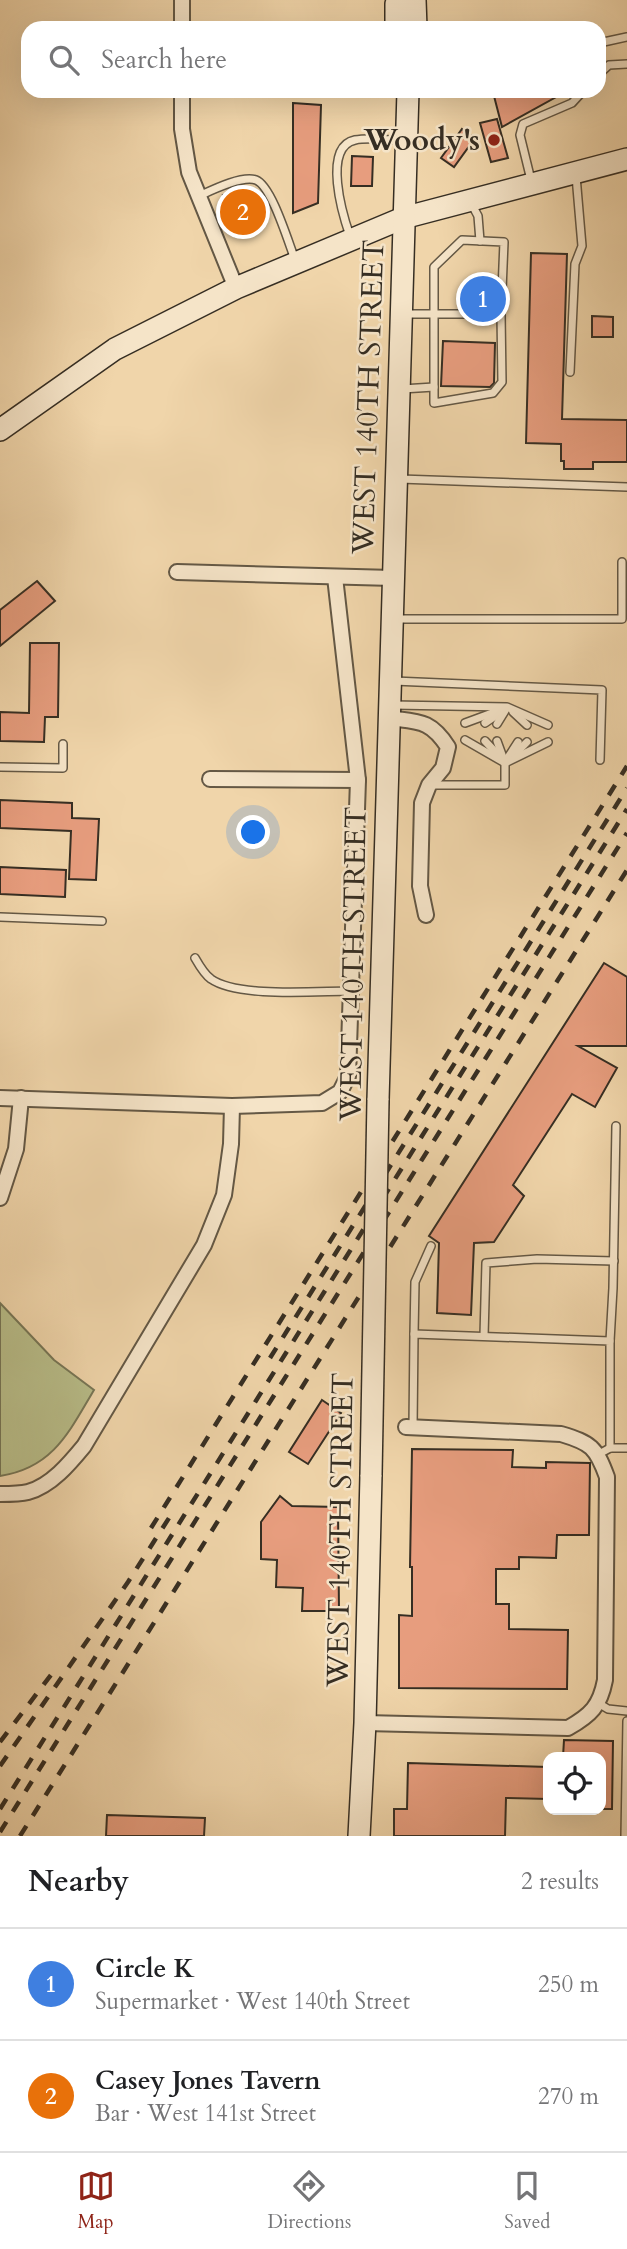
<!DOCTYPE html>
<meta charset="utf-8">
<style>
:root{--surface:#fff;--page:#f6f6f6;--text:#202124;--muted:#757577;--line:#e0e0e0;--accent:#8f2418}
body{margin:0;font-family:Cardo,serif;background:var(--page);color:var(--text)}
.controls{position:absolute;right:21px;bottom:21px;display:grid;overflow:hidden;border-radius:14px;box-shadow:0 7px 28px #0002}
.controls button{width:63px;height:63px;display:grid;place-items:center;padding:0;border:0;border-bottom:2px solid var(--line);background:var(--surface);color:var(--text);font:35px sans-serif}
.you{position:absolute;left:254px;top:833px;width:24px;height:24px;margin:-18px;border:5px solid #fff;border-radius:50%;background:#1a73e8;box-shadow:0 0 0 10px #1a73e833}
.badge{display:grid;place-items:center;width:46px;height:46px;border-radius:50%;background:var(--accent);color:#fff;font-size:23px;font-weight:700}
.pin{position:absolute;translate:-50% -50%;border:4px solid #fff;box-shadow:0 2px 7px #0006}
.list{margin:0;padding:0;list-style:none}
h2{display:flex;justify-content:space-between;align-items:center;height:91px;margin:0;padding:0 28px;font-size:30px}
h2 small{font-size:23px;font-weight:400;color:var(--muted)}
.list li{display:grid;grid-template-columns:46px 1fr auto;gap:21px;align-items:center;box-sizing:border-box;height:112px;padding:0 28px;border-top:2px solid var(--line)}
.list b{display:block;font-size:26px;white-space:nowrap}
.list p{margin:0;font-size:23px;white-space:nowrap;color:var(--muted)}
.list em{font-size:23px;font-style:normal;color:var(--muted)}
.icon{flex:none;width:38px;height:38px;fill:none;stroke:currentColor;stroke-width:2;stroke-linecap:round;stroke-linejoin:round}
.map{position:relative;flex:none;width:627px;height:1836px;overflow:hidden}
.search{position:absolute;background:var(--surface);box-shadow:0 7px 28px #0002;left:21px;right:21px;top:21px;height:77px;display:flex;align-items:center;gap:18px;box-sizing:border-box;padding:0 24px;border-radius:21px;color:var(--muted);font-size:26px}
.sheet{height:315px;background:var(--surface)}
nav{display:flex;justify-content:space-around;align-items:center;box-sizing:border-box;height:98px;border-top:2px solid var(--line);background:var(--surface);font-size:19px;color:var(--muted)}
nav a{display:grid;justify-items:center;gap:4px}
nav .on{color:var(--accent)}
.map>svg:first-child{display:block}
.green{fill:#b8bd89;stroke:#777656;stroke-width:2}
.building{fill:#e79d7e;stroke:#362e23;stroke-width:2}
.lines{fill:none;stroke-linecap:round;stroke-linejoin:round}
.lane-casing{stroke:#645845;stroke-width:10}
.street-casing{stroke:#645845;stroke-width:18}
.secondary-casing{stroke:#362e23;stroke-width:24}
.lane{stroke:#f5e4c8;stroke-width:7}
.street{stroke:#f5e4c8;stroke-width:14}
.secondary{stroke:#f5e4c8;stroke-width:21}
.rail{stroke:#362e23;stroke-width:4.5;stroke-dasharray:12 12;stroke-linecap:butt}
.secondary-bridge-casing{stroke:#362e23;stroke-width:24;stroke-linecap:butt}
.secondary-bridge{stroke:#f5e4c8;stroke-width:21}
.poi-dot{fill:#8f2418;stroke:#f5e4c8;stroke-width:2.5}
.labels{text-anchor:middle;stroke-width:5;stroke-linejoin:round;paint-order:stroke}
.poi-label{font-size:30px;font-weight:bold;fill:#362e23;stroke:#f5e4c8;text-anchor:end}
.street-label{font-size:30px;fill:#362e23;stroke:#f5e4c8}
</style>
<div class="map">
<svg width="627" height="1836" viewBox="0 0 627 1836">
<rect width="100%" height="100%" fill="#f0d5aa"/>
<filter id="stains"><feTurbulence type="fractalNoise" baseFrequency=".00286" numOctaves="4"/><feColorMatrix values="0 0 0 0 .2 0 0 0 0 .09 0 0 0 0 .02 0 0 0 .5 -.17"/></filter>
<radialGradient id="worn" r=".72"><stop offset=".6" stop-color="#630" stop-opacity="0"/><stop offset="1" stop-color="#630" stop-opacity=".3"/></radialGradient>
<path class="green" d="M0,1303L54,1360L94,1390C69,1432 53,1468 0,1476Z"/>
<g class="building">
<polygon points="502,91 567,91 502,127 494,96"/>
<polygon points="293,103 321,105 318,203 293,213"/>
<polygon points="497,119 508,158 491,162 480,123"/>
<polygon points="462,129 475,138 454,167 441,158"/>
<polygon points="352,156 373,157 372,186 351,186"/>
<polygon points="243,188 246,195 252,193 264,220 261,225 235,236 223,204 226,202 223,195"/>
<polygon points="531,253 567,254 562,419 627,420 627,462 593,462 593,469 564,469 564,461 561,461 561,444 526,443"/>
<polygon points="592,316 613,317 613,337 592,337"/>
<polygon points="443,341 495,343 494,383 490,387 441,386"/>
<polygon points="37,581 55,601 0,646 0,610"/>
<polygon points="30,643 59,643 58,717 45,717 44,742 0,741 0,712 29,713"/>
<polygon points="0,800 72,803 72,818 99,819 96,880 69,879 71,831 0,828"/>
<polygon points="0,867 66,870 65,897 0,894"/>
<polygon points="604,963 627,977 627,1046 578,1046 617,1068 595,1107 572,1094 513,1185 524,1196 494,1242 474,1243 471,1315 437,1313 439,1243 429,1236"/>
<polygon points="322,1400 341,1413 308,1464 289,1452"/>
<polygon points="412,1449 513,1450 512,1467 546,1468 546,1462 590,1463 589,1535 557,1535 556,1558 519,1557 519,1569 496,1569 496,1604 509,1604 509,1629 568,1630 567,1689 399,1688 399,1615 412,1616 412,1567 410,1567"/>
<polygon points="280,1496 292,1506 338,1507 339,1611 302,1611 303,1588 276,1587 277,1560 261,1559 261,1522"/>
<polygon points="564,1740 613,1741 612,1809 601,1809 601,1757 563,1757"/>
<polygon points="408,1763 548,1767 548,1799 506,1798 505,1836 394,1836 394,1809 407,1809"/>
<polygon points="107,1815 205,1818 204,1836 106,1836"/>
</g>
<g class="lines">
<g class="lane-casing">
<g id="lane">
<polyline points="599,43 627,37"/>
<polyline points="599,74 609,65 627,64"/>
<polyline points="531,180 520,135 523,124 572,103 583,91"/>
<path d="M199,196C212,190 242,175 256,180C272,186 289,245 296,262"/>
<polyline points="470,201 478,216 480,241"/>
<path d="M350,236C343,216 322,147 355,140C370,137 389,140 405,141"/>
<polyline points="405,314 501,314 504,242 462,240 434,267 434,403 493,393 502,382 501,314"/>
<polyline points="570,372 575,264 582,246 576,176"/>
<polyline points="402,389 434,387"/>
<polyline points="400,479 627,487"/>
<polyline points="396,619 622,619 622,562"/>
<polyline points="394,681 602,690 600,760"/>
<polyline points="393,705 507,707 548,725"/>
<polyline points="513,712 527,725"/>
<polyline points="465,723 503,709"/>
<polyline points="485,723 498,714"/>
<polyline points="497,724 505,711"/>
<polyline points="465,740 505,763"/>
<polyline points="485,741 500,757"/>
<polyline points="509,756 518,742"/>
<polyline points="511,758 527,742"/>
<polyline points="505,763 548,742"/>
<polyline points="0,767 63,768 63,744"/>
<polyline points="430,785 505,785 505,763 497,741"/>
<polyline points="0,917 102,921"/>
<path d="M195,958C199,965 205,975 211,979C238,998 317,991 351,991"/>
<polyline points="414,1334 415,1282 431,1246"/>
<polyline points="484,1336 486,1263 537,1259 614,1261"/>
<polyline points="610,1341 613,1288 616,1126"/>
<polyline points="413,1427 414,1334 610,1341 610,1448"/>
<polyline points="599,1454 610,1448 627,1448"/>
<polyline points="598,1703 608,1709 627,1711"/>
<polyline points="625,1836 627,1721"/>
</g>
</g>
<g class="street-casing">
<g id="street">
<polyline points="182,0 182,28"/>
<polyline points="182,91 182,129 189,172 236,288"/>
<polyline points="177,572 393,578"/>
<path d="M388,718C418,722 430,719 448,747L443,768L429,785L422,803L420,886L426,915"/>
<polyline points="210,779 358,780"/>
<polyline points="0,1098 232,1106 322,1103 340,1092 348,1076 358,780 335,577"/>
<polyline points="0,1198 16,1149 21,1098"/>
<path d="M0,1494C9,1494 20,1494 28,1492C51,1486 70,1463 84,1446L204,1245L224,1195L231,1144L232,1106"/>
<path d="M365,1723L568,1728C591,1715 600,1706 605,1680L607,1477C596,1447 591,1443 561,1434L406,1427"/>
</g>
</g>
<g class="secondary-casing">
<g id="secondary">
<polyline points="415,0 416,28"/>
<polyline points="396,28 396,4 399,0"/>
<polyline points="0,430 115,349 236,288 403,218 627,159"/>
<polyline points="378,1100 408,91"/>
<polyline points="359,1836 365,1723 371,1475"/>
</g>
</g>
<use href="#lane" class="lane"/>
<use href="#street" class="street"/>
<use href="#secondary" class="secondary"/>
<g class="rail">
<polyline points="270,1358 627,788"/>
<polyline points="151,1528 627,766"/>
<polyline points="0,1742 57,1667"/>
<polyline points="0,1766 128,1582 169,1518"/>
<polyline points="0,1809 627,809"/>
<polyline points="0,1832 627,833"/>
<polyline points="20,1836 627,870"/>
</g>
<g class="secondary-bridge-casing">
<polyline id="secondary-bridge" points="371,1475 378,1100"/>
</g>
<use href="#secondary-bridge" class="secondary-bridge"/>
</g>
<circle class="poi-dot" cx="494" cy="140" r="7"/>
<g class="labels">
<g class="poi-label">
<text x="480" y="150">Woody's</text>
</g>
<g class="street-label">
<text transform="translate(368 397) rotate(-88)" y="10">WEST 140TH STREET</text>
<text transform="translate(353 964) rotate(-89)" y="10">WEST 140TH STREET</text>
<text transform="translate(340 1530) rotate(-89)" y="10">WEST 140TH STREET</text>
</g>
</g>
<rect width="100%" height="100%" filter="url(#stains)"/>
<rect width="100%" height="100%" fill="url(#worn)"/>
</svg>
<div class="controls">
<button><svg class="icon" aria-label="locate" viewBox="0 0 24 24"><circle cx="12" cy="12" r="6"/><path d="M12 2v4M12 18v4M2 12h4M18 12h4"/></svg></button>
</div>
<div class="you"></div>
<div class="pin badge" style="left:483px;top:299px;background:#3f7fe0">1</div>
<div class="pin badge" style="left:243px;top:212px;background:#e8710a">2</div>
<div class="search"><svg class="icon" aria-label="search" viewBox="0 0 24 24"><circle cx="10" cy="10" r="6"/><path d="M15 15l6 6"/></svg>Search here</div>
</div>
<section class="sheet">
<h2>Nearby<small>2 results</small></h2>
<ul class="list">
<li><span class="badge" style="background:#3f7fe0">1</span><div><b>Circle K</b><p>Supermarket · West 140th Street</p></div><em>250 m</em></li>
<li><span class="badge" style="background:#e8710a">2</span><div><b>Casey Jones Tavern</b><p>Bar · West 141st Street</p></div><em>270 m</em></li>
</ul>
</section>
<nav>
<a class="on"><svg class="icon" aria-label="map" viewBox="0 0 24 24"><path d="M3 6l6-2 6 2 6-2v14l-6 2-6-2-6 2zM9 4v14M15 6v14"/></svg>Map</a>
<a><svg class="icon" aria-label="directions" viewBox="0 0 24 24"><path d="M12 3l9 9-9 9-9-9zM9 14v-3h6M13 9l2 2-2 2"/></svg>Directions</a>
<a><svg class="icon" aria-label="saved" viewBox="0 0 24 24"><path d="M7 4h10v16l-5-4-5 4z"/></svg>Saved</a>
</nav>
